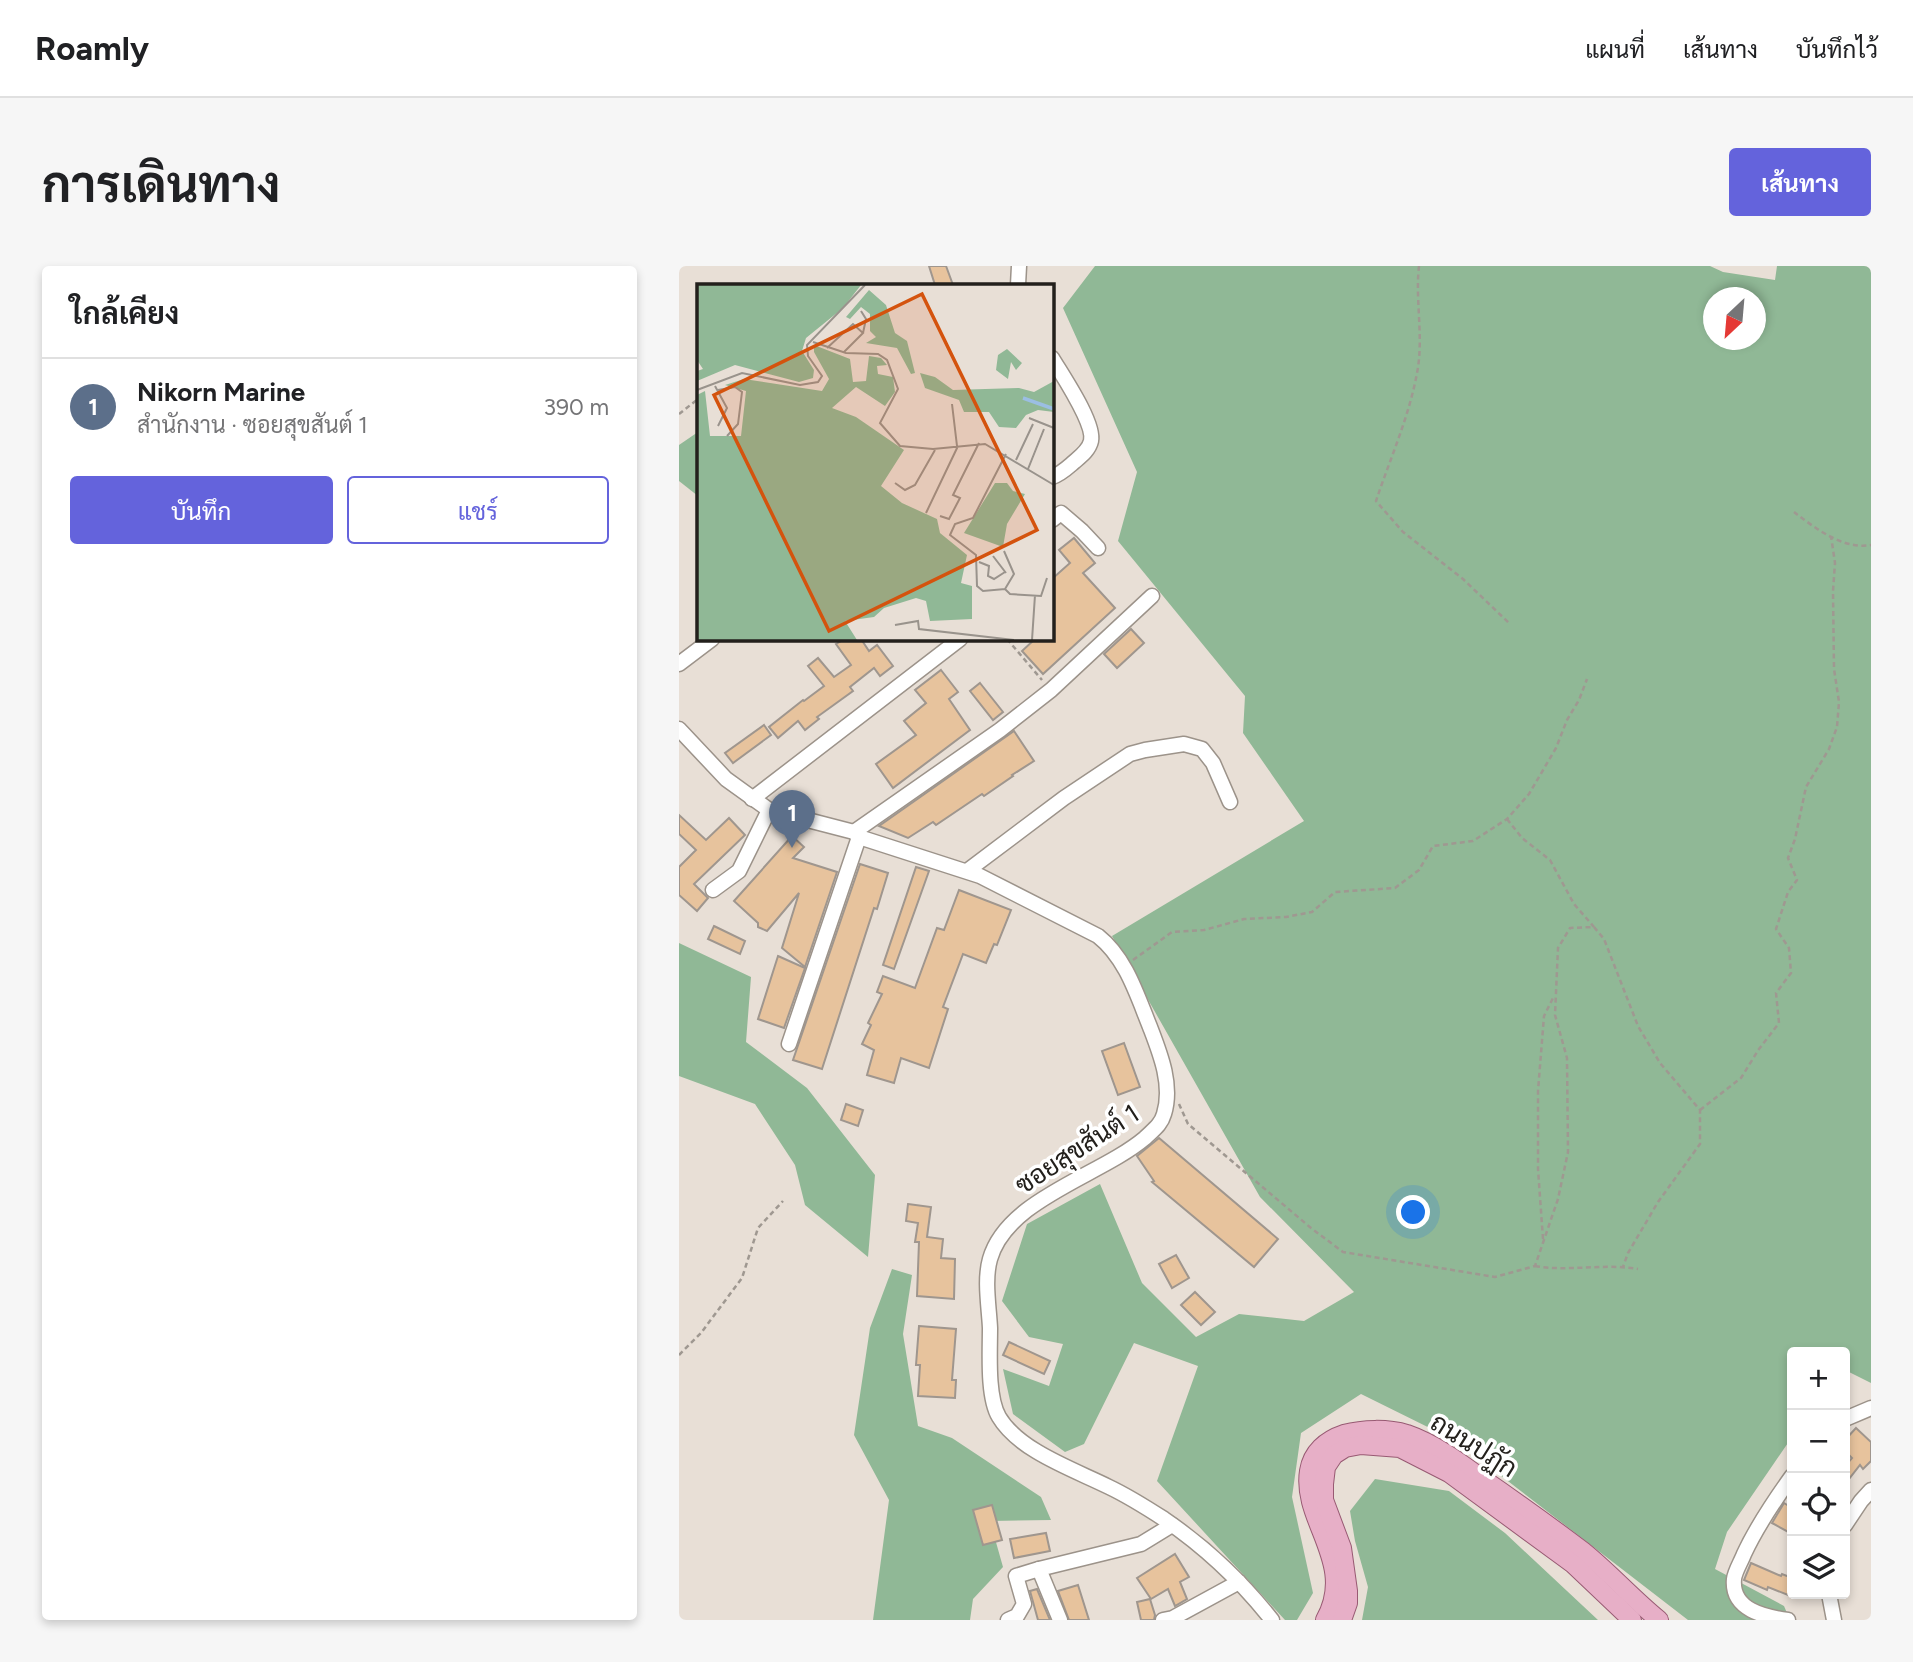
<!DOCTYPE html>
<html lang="th">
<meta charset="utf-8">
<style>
:root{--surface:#fff;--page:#f6f6f6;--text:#202124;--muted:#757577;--line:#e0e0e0;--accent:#6463dc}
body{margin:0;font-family:Figtree,Sarabun,sans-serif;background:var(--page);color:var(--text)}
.controls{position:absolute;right:21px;bottom:21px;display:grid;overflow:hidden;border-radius:7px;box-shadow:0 4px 10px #0003}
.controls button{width:63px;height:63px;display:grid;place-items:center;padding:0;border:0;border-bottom:2px solid var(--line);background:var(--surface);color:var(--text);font:35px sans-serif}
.compass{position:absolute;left:1024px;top:21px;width:63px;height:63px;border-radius:50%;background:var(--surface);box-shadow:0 4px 10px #0003;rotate:206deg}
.you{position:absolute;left:735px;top:947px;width:24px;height:24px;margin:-18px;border:5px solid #fff;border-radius:50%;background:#1a73e8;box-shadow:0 0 0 10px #1a73e833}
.badge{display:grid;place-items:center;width:46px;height:46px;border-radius:50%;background:var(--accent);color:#fff;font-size:23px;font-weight:700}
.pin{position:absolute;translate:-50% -58px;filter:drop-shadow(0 2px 4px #0008)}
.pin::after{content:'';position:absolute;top:37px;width:24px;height:21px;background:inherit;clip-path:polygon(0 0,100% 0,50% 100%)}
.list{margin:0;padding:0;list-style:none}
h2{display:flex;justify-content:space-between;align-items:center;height:91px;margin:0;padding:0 28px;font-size:30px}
h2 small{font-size:23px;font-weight:400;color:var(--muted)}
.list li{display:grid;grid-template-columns:46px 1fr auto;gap:21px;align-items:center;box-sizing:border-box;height:98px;padding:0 28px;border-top:2px solid var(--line)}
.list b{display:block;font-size:26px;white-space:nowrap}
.list p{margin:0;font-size:23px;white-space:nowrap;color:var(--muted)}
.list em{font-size:23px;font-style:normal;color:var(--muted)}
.actions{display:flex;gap:14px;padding:21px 28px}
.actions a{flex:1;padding:16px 0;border:2px solid var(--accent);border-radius:7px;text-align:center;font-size:24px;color:var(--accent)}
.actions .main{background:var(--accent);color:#fff}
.icon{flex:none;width:38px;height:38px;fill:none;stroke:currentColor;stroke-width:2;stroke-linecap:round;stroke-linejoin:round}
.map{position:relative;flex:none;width:1192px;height:1354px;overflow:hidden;border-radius:7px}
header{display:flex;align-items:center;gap:42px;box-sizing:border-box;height:98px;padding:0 35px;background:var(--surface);border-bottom:2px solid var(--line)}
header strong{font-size:33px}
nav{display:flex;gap:38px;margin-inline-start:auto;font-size:24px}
.intro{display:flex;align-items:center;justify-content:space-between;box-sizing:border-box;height:168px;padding:0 42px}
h1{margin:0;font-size:49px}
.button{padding:18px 32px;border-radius:7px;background:var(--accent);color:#fff;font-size:24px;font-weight:700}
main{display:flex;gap:42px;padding:0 42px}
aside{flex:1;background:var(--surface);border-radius:7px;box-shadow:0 4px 10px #0003}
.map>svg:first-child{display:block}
.forest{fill:#90b896;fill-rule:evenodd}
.building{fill:#e7c39d;stroke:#9f968e;stroke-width:2}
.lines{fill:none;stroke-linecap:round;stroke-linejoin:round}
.minor-casing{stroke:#9c938a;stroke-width:17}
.major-casing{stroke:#985a73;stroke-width:20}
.path{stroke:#9f9891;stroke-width:2.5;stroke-dasharray:5 3.5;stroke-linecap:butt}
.minor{stroke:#fff;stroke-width:14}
.major{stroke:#e7afc7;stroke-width:18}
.labels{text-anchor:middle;stroke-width:7;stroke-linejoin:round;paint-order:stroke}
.street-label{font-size:26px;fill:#23201c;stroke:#fff}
.inset-river{fill:none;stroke:#9bbee3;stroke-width:3.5}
.inset-road{fill:none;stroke:#99938c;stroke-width:2}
.view{fill:#d4530e;fill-opacity:0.15;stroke:#d4530e;stroke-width:3.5}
.inset-edge{fill:none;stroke:#23201c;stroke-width:3.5}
</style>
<header>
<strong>Roamly</strong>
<nav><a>แผนที่</a><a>เส้นทาง</a><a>บันทึกไว้</a></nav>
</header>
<div class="intro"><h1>การเดินทาง</h1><a class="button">เส้นทาง</a></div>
<main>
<aside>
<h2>ใกล้เคียง<small></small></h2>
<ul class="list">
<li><span class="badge" style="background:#5c6f8a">1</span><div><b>Nikorn Marine</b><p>สำนักงาน · ซอยสุขสันต์ 1</p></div><em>390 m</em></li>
</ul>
<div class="actions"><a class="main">บันทึก</a><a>แชร์</a></div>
</aside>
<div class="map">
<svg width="1192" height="1354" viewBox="0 0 1192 1354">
<rect width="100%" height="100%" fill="#e8dfd6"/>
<g class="forest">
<path d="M416,0H1031L1044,6L1096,14L1098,0H1192V1117L1166,1104V1086H1113V1171L1048,1266L1036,1303L1105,1340L1111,1354H1009L777,1175L682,1128L622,1167L613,1231L634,1327L618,1354H606L478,1215L519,1100L455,1077L405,1178L386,1186L334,1148L324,1103L370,1120L384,1078L350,1071L323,1035L348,958L421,918L463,1017L517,1071L560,1048L625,1055L675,1026L581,931L433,670L625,555L564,467L566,430L439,275L458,206L384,42ZM1034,32H1076V74H1034Z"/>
<polygon points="19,166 19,230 0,215 0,179"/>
<polygon points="0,677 72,711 67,776 128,822 196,909 189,991 126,939 116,899 76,838 0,810"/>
<polygon points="213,1003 233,1009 224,1068 239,1160 273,1172 362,1231 372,1254 311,1255 324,1301 294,1333 291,1354 194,1354 210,1234 175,1169 191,1062"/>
<polygon points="696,1213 770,1225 826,1267 919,1354 683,1354 689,1321 676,1275 671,1245"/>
</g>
<g class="building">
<polygon points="250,0 267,0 274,19 256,19"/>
<polygon points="395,272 416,297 404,307 436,342 364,408 343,385 356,373 373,373 373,313 391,297 380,284"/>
<polygon points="452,363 465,377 438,402 425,388"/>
<polygon points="166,373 182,373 190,385 198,379 214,400 201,410 195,402 171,421 174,425 138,451 140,453 126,464 119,455 99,472 90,461 124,434 125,435 145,420 129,400 139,392 155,411 172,399 157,378"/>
<polygon points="262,404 279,426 270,433 291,464 214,522 197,498 237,469 225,455 247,437 236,424"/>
<polygon points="301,417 324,446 314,454 291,425"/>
<polygon points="85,459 92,469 54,497 46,487"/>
<polygon points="335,465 355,495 333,509 334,510 305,530 303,528 257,559 254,556 229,572 200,560"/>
<polygon points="0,549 27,574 50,552 66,569 15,618 29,632 18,645 0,629 0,601 17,584 0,568"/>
<polygon points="113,570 125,581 114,592 158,606 126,701 103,682 120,627 88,665 79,661 79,657 55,635"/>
<polygon points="181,598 209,607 198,643 195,642 143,803 114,794"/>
<polygon points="237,601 250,605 215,703 204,699"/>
<polygon points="280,624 332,644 318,679 315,678 307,697 284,688 264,741 269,743 250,802 222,792 215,817 188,809 195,784 183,778 192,759 189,757 203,728 198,726 204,710 236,722 258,662 265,664"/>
<polygon points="35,660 66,675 61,688 29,673"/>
<polygon points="99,690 126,702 105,762 79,753"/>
<polygon points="445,777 461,821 439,829 423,785"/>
<polygon points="167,838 184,844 179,860 162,854"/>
<polygon points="480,872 599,973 575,1001 473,916 475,915 458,890"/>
<polygon points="229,938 252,941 248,971 264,973 262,992 276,993 275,1033 238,1030 240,976 236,976 239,957 227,955"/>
<polygon points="497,989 510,1012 493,1022 480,998"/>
<polygon points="516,1026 536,1046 522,1059 502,1039"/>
<polygon points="240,1060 277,1063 273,1114 277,1114 276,1132 239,1130 241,1099 237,1099"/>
<polygon points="330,1076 371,1095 365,1108 324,1089"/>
<polygon points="1177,1162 1192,1176 1192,1195 1184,1203 1181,1199 1166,1218 1166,1200 1173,1192 1166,1185 1166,1174"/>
<polygon points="1105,1237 1113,1242 1113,1268 1093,1257"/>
<polygon points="313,1239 323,1274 304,1279 294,1244"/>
<polygon points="367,1267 371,1285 335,1292 331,1273"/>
<polygon points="496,1288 510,1311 501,1316 508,1333 496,1340 489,1323 472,1333 458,1312"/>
<polygon points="1072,1297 1102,1310 1103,1308 1113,1312 1113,1320 1109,1329 1089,1321 1088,1324 1065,1314"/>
<polygon points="399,1319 410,1354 390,1354 379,1325"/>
<polygon points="358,1323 371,1354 359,1354 351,1325"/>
<polygon points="471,1333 476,1349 475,1354 462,1354 458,1336"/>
</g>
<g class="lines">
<g class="minor-casing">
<g id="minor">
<polyline points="339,19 340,0"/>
<path d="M373,92C383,109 416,157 412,175C410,184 402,190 395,196C388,202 382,208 373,211"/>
<polyline points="373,254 382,247 403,265 419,282"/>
<polyline points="0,398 33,373"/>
<path d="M0,463L47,513L90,544L175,566L180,571L301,610L419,670C447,692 458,729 471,761C481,787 494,819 485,848C482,859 474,864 466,872C421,910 328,933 311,993C305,1014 310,1041 311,1062C311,1086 308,1131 320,1151C340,1185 396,1204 430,1221C449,1230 468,1242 485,1253C526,1281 563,1316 593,1354"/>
<polyline points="73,533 281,373"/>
<polyline points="175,566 321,464 372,424 473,330"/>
<polyline points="288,605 385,532 451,488 466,484 505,478 523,483 534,497 551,536"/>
<polyline points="34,624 60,605 90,544"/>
<polyline points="110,778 180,571"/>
<polyline points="1166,1153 1192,1142"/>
<polyline points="1166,1259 1182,1235 1192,1224"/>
<polyline points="1150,1328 1155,1354"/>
<polyline points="329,1354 338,1350 345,1338 337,1310 360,1303"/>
<polyline points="381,1354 360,1303 462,1278 493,1259"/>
<polyline points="484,1354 494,1352 560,1316"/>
<path d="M1109,1354C1086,1351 1052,1344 1055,1313C1056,1305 1062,1296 1065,1288C1078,1260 1095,1235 1113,1210"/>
</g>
</g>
<g class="major-casing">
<g id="major">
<path d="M646,1354C678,1297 622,1255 630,1205C633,1186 647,1174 665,1168C684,1163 708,1162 728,1168C754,1177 779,1195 801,1211C836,1235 871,1260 905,1286C931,1307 954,1333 980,1354"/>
<polyline points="663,1354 669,1337 669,1325 663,1282 645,1234 645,1218 647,1201 655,1189 666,1182 682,1179 721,1182 770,1207 894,1298 953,1354"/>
</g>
</g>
<g class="path">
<path d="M740,0C736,35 745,72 738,107C730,151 711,193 697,235L724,266L784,313L830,357"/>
<polyline points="0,148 19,133"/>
<path d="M1115,246C1136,262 1164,284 1192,279"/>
<polyline points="328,373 363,414"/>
<polyline points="828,553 843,572 871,594 895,638 915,661"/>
<polyline points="454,694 493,666 525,664 565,653 607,651 633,646 656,626 716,622 740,604 754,580 794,575 828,553 850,528 877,482 888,454 900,434 908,413"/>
<polyline points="500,838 509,858 632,962 664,986 816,1011 856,1000 879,933 889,886 888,792 876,749 879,682 891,662 915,661 925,673 959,760 981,797 1021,844 1021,878 979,936 949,987 944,1001"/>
<polyline points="1021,844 1062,812 1080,783 1100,757 1097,727 1112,707 1110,682 1097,663 1109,626 1118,614 1109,592 1116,573 1127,521 1150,483 1158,461 1160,436 1155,403 1154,325 1156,297 1152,270"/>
<polyline points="864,973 859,903 859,825 865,750 875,730"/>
<path d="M856,1000C890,1006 924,997 959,1003"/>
<polyline points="0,1089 22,1067 63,1012 79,962 104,935"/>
</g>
<use href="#minor" class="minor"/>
<use href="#major" class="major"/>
</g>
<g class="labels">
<g class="street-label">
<text transform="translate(398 883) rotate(-33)" y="9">ซอยสุขสันต์ 1</text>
<text transform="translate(795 1179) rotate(32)" y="9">ถนนปฏัก</text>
</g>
</g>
<g transform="translate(18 18)">
<rect width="357" height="357" fill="#e8dfd6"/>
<path d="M0,1H164L146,24L109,54L105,67L117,86L116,94L102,98L38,81L0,97V87L6,85L0,76ZM172,6L189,21L198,49L210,57L218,89L214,90L200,64L169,59L179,53L173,47V30L164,23L153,35L149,33ZM117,61L153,75L156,98L169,97L172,72L184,74L190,81L180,82L181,90L196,93L198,108L188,122L159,103L135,124L159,133L207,166L184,202L205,219L240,235L243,249L270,271L264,299L275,302V335L233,337L229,317L219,314L187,324L177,333L148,337L160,356H0V111L8,107L13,152H44L49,107L28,101L47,95L125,107L132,95L117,68ZM310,65L325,79L319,86L314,78L311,95L299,86L301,71ZM223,89L238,93L256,106L322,104L337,108L357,97V128L341,126L329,131L319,144L302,143L292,128H267L262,116L228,104ZM298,199H310L316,207L328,210L310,240L306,263L267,249Z" fill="#90b896"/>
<path class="inset-river" d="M326,114L357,125"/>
<path class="inset-road" d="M164,27L169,35L166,49M116,58L149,69L181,70L190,76L201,105L183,139L203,162L236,165L288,160L357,201M130,64L156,40L166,49L147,68M18,102L30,124L21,142M0,106L45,89L103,101L121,98L125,92L111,72L110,61L168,1M21,106L38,103L45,108L41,140L30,152M255,120L260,162M332,134L357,144M309,170L276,234L258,240L253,251L279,271L280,302L286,307L308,305L313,310L344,312L350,294M319,176L336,140M331,185L347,145M198,199L208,206L218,201L238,166M229,229L261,162M243,232L252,235L263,214L256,211L282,159M307,267L317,290L308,305M296,272L309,289M282,278L292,282L291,292L297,295L308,288M198,341L221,337L222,345L317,356M335,356L338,311"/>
<path class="view" d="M225,10L340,246L132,347L17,111Z"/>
<rect width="357" height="357" class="inset-edge"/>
</g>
</svg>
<div class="controls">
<button>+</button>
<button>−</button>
<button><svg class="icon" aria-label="locate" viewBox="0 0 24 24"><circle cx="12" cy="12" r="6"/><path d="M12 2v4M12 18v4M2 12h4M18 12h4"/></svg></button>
<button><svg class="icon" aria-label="layers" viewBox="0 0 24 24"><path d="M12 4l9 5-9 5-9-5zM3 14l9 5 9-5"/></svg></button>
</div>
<svg class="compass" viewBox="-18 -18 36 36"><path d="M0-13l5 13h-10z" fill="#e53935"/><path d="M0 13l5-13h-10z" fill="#757577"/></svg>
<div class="you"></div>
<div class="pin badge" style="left:113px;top:582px;background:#5c6f8a">1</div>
</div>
</main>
